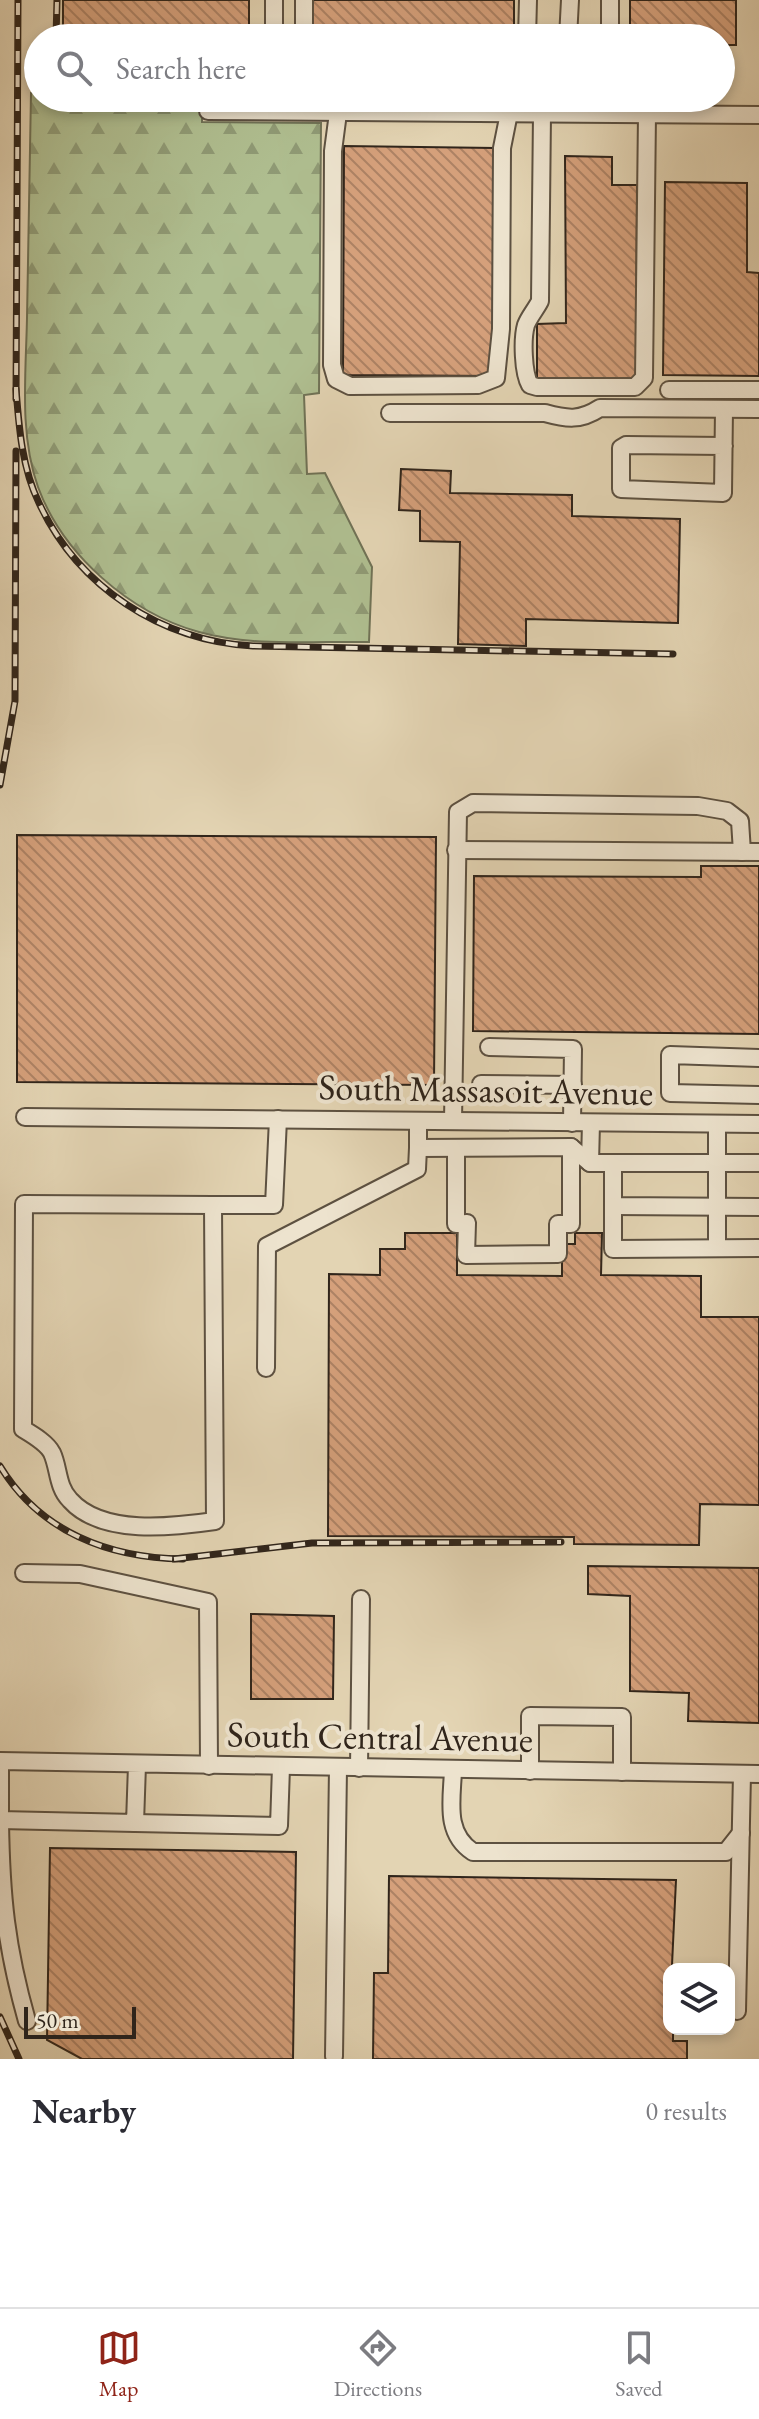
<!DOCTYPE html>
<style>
:root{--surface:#fff;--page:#f2f2f3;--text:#2b2b33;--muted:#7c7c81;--line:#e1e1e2;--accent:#8f2418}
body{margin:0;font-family:"EB Garamond",serif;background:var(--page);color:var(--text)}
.controls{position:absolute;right:24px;bottom:24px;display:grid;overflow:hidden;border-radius:16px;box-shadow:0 4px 12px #0003}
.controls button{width:72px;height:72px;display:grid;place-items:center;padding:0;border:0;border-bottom:2px solid var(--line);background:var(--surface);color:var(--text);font:40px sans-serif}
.scale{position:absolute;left:24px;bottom:20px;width:112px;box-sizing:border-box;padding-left:8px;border:4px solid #30251b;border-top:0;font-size:22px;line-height:28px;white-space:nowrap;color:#30251b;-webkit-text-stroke:6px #ede3ce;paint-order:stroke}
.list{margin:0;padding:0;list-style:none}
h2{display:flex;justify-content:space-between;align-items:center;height:104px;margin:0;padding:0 32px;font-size:34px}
h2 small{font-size:26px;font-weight:400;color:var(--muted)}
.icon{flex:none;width:44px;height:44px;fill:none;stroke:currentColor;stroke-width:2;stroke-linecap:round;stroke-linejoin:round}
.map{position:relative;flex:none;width:759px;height:2059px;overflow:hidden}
.search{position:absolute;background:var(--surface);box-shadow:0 4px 12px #0003;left:24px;right:24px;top:24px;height:88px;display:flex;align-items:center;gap:20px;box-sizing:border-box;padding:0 28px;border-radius:44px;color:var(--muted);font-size:30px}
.sheet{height:248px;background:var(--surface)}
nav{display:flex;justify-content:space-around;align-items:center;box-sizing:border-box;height:112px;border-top:2px solid var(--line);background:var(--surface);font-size:22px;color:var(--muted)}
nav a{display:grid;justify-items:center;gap:4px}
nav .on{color:var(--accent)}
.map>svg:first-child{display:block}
.forest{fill:url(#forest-firs);stroke:#707256;stroke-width:2}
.building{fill:url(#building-back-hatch);stroke:#30251b;stroke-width:2}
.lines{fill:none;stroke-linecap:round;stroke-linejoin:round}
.minor-casing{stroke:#5d5141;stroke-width:20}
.minor{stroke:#ede3ce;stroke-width:16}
.rail-casing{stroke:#30251b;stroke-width:7}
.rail{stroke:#ede3ce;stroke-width:4;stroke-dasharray:12;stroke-linecap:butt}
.labels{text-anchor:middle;stroke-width:8;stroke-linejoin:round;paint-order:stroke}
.street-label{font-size:36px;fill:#30251b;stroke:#ede3ce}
</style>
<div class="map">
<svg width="759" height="2059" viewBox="0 0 759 2059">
<defs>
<pattern id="forest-firs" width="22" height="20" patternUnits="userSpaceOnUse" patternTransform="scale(2)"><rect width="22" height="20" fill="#afbe90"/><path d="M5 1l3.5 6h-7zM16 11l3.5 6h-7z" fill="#8f9a75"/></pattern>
<pattern id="building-back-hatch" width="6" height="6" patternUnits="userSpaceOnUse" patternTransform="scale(2)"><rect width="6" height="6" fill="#d5a07b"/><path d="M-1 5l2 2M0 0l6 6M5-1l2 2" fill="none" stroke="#ad8264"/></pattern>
</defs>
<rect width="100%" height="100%" fill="#e3d4b3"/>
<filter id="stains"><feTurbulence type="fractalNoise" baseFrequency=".0025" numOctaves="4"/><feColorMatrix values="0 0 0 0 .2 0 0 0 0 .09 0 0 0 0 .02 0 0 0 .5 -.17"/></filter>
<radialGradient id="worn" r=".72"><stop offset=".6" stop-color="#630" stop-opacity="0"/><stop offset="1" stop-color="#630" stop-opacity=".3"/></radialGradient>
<path class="forest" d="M31,93H38V98H202V122L321,123L319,393L304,395L307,474L325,473L372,567L369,642C313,641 253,647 199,632C130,613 63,555 38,487C19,434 26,373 27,318C28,243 30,168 31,93Z"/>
<g class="building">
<polygon points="63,0 249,0 249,26 234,26 234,38 63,38"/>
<polygon points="312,0 514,0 514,38 311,38"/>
<polygon points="630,0 736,0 736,45 721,45 721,38 630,38"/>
<polygon points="344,146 495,148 494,376 343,375"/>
<polygon points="565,156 612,157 612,185 637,185 636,379 537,378 537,324 566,323"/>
<polygon points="665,182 747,183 747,272 759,273 759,376 663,375"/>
<polygon points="401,469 451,471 450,493 572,495 572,516 680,519 678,623 526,619 526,646 458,644 460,542 420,541 420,511 399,510"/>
<polygon points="17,835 436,837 434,1085 17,1082"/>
<polygon points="701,866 759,866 759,1034 473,1031 474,876 701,877"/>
<polygon points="405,1233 457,1233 457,1275 562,1276 562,1244 575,1244 575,1233 602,1233 601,1275 701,1276 701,1317 759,1317 759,1505 700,1504 699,1545 574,1544 574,1537 328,1536 329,1274 380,1275 380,1249 405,1249"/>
<polygon points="588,1566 759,1568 759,1723 688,1721 689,1693 630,1691 630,1596 588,1594"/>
<polygon points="251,1614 334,1616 333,1699 251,1699"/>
<polygon points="50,1848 296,1852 293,2059 82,2059 47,2040"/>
<polygon points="389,1876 676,1880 669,2029 673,2029 673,2041 687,2041 687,2059 373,2059 374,1973 388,1973"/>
</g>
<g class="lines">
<g class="minor-casing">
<g id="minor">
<polyline points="304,0 304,38"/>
<polyline points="274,38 274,0"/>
<polyline points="527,38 528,0"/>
<polyline points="568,38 570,0"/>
<polyline points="610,38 610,0"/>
<polyline points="208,111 759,115"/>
<polyline points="338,113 333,151 332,365 336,379 350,386 478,385 496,378 501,329 502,148 509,113"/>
<path d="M542,114L540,301C536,309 529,317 526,325C522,339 523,373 530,385L537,387H635L644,378L647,114"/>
<polyline points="669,390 759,390"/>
<path d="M390,413H545C567,419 580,421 600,408L759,409"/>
<polyline points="724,446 626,445 621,448 621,489 723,493 724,409"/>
<polyline points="456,850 759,852"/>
<polyline points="489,1047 573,1049 572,1123"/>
<polyline points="759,1058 670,1055 670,1093 759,1095"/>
<polyline points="481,1084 573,1085"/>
<polyline points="25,1117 759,1124"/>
<polyline points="418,1121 418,1148 571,1147 590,1163 759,1163"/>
<polyline points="453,1121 458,812 473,803 698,806 727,811 740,821 742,852"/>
<polyline points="456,1149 456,1224 467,1223 466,1255 558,1254 558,1224 571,1224 571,1147"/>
<polyline points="590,1163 591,1123"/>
<polyline points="613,1163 613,1206 759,1207"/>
<path d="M213,1205L24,1204L23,1429C33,1435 47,1443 52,1453C59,1468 57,1487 70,1500C102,1536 173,1527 215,1521L213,1205H274L278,1119"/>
<polyline points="613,1206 613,1249 759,1248"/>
<polyline points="717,1248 717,1124"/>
<polyline points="266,1368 267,1246 417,1169 418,1148"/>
<polyline points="24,1573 80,1574 208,1602 209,1766"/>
<polyline points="137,1765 135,1823 0,1820 0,1761 759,1774"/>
<polyline points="359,1768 361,1599"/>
<path d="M453,1770C452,1800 444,1833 473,1852H726L741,1833"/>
<polyline points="530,1771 530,1716 622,1717 622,1772"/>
<path d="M0,1820C1,1896 6,1947 27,2021"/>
<polyline points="135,1823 279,1826 281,1767"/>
<polyline points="737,2011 742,1774"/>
<polyline points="334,2056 338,1768"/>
</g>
</g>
<use href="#minor" class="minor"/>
<g class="rail-casing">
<g id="rail">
<polyline points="56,38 57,0"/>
<path d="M16,389C19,428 22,468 39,503C78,587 161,641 253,646L673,654"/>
<polyline points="16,399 18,0"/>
<polyline points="0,785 15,701 16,451"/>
<path d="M0,1466C40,1532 109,1558 183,1559"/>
<polyline points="174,1559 312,1543 561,1542"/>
<polyline points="0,2017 19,2059"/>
</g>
</g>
<use href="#rail" class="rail"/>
</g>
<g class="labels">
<g class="street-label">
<text transform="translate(486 1089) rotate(1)" y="13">South Massasoit Avenue</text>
<text transform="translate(380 1736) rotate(1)" y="13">South Central Avenue</text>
</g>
</g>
<rect width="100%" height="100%" filter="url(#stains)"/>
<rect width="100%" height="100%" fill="url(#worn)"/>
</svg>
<div class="controls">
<button><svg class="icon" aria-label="layers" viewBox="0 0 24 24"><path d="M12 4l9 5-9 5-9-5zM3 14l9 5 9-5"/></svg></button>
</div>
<div class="scale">50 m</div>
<div class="search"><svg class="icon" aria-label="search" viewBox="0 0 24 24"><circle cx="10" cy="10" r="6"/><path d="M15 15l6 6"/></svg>Search here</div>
</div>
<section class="sheet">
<h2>Nearby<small>0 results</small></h2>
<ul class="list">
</ul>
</section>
<nav>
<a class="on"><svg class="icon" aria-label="map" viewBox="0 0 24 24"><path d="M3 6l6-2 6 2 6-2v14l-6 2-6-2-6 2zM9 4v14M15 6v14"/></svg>Map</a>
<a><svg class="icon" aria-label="directions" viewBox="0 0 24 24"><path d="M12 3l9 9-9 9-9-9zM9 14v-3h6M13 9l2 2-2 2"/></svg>Directions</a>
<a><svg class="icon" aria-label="saved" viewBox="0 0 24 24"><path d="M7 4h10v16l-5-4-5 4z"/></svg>Saved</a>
</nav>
